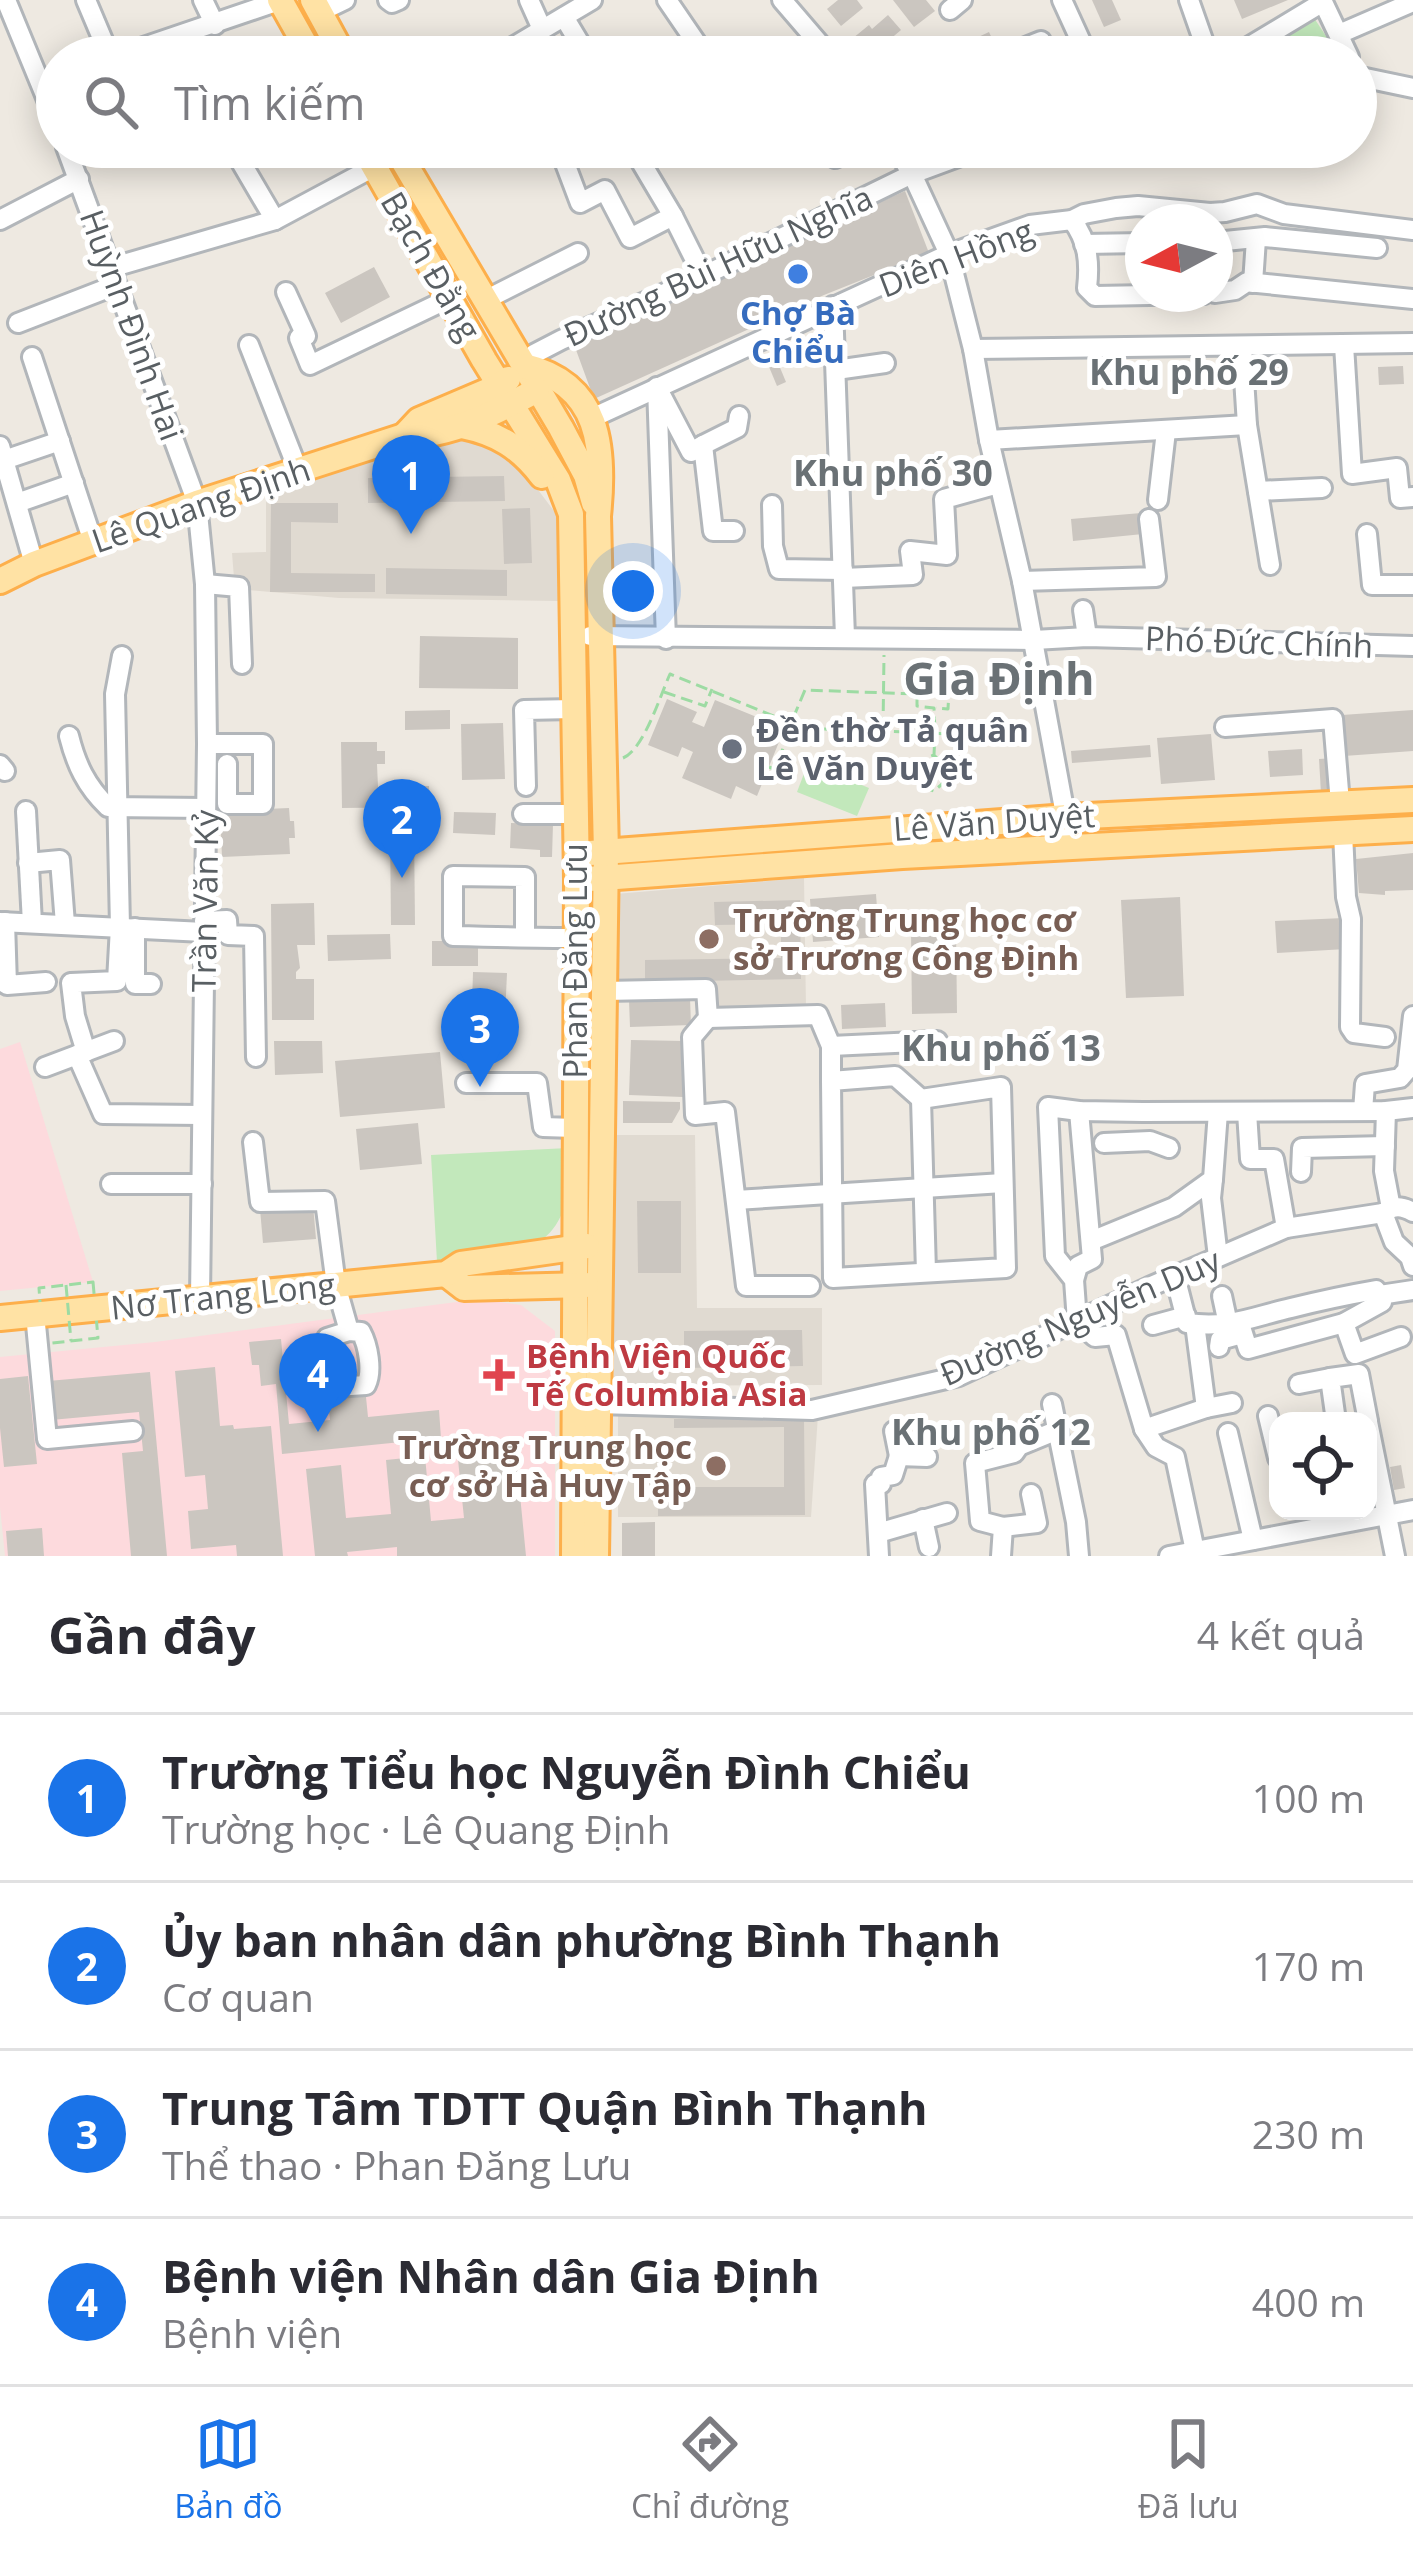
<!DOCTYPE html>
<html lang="vi">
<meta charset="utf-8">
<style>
:root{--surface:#fff;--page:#f2f2f3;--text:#2b2b33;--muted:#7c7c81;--line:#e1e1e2;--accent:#1a73e8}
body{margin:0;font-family:"Open Sans",sans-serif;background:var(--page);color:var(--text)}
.controls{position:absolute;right:36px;bottom:36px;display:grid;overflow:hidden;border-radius:24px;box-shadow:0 6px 30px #0003}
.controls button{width:108px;height:108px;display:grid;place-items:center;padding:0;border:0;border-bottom:3px solid var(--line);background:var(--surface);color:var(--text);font:60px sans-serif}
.compass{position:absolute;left:1125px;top:204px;width:108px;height:108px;border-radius:50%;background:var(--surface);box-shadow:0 6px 30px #0003;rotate:263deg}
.you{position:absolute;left:633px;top:591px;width:42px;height:42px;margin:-30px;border:9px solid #fff;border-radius:50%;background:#1a73e8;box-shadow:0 0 0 18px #1a73e833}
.badge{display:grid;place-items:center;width:78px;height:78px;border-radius:50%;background:var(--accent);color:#fff;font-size:39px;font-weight:700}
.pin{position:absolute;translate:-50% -99px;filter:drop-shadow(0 3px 6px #0008)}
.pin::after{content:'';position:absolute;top:63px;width:42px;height:36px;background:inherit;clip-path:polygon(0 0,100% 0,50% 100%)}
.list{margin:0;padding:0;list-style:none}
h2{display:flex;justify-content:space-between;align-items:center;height:156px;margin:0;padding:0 48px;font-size:51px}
h2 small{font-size:39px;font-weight:400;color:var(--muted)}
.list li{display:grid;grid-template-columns:78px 1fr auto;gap:36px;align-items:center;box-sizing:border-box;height:168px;padding:0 48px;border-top:3px solid var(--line)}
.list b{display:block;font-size:45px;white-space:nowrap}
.list p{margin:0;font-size:39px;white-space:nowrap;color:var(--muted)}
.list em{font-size:39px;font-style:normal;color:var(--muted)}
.icon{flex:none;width:66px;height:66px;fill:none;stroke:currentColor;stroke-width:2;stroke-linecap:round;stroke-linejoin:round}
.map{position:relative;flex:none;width:1413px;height:1556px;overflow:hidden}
.search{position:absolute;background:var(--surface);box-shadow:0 6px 30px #0003;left:36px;right:36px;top:36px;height:132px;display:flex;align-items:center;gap:30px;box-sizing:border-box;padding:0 42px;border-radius:66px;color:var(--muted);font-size:45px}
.sheet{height:828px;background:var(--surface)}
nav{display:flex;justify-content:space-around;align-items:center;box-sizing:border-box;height:168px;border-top:3px solid var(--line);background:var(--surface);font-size:33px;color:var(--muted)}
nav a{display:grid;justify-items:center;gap:6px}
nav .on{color:var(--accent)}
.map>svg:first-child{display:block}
.education{fill:#e0dad1}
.medical{fill:#fddadd}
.green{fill:#c2e8bb}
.building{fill:#cbc6c0}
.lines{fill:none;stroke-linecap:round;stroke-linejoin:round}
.minor-casing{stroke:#b2b6ba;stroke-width:24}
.major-casing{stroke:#fdaf4b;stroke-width:30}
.path{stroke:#9ddba3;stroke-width:3;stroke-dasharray:12 6;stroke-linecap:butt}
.minor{stroke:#fff;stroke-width:18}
.major{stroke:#ffe2a4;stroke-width:24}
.path-bridge{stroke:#9ddba3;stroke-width:3;stroke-dasharray:12 6;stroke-linecap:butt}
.shop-dot{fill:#3f7fe0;stroke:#fff;stroke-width:4.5}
.worship-dot{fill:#6b7280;stroke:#fff;stroke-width:4.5}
.education-dot{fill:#8d6e63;stroke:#fff;stroke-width:4.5}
.health-dot{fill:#e0444e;stroke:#fff;stroke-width:4.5}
.labels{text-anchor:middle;stroke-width:10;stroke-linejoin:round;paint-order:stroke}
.street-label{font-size:33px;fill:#595f63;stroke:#fff}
.shop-label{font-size:33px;font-weight:bold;fill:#366cbe;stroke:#fff}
.worship-label{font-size:33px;font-weight:bold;fill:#5b616d;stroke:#fff;text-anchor:start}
.education-label{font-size:33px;font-weight:bold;fill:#785e54;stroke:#fff;text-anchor:start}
.health-label{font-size:33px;font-weight:bold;fill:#be3a42;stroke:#fff;text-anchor:start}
.neighbourhood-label{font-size:36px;font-weight:bold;fill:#6a7175;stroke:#fff}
.district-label{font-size:45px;font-weight:bold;fill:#6a7175;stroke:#fff}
</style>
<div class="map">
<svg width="1413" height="1556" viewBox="0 0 1413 1556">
<rect width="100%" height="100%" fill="#eee9e1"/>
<g class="education">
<polygon points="437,440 472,440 500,447 520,466 557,515 558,601 339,598 248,590 234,578 232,553 266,552 266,493"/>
<polygon points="804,878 806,1008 714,1012 713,985 612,985 615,894"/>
<polygon points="612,1135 695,1135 697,1308 822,1308 822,1385 614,1386"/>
<polygon points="618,1411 818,1415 811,1517 618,1517"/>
</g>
<g class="medical">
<polygon points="20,1042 93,1282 0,1291 0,1049"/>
<polygon points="479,1299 521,1305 555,1331 555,1556 5,1556 0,1507 0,1357 155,1342"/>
</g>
<g class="green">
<polygon points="1314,18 1338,54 1268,45 1265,38"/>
<polygon points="808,763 869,788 857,816 797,792"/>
<path d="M568,1148C567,1169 569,1193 562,1213C543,1262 479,1259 437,1262L431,1155Z"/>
</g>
<g class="building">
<polygon points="838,0 857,0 863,8 841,26 827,9"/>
<polygon points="893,0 926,0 935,11 914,27"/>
<polygon points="1092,0 1112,0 1121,20 1104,27"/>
<polygon points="1234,0 1288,0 1242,19"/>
<polygon points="888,15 901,30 869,57 858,57 847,43 869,25 872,29"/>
<polygon points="989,32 995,45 979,52 974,39"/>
<polygon points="905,191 929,253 824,295 594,399 572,339"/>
<polygon points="374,267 390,297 341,323 325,293"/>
<polygon points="776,358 786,382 777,386 767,362"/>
<polygon points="1403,366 1404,384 1379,385 1378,367"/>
<polygon points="504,476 505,501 368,503 368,478"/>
<polygon points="271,503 338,503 338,523 291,522 291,573 375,574 375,592 270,592"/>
<polygon points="530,508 532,563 504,564 502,509"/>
<polygon points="1141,513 1143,534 1073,541 1071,519"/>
<polygon points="386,568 507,570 507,596 386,594"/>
<polygon points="420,636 518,638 518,689 419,688"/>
<polygon points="667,699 697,712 692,722 704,727 715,700 764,720 758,733 779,742 757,796 736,786 731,799 682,778 693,752 682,747 678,757 648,745"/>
<polygon points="450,710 450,729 405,730 405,711"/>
<polygon points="1413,710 1413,751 1344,756 1342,715"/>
<polygon points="503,723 505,779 462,780 461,724"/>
<polygon points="1211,734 1215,780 1161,784 1157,738"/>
<polygon points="341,742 377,742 377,751 385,751 385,764 377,764 378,787 429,786 430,807 342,808"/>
<polygon points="1150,745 1151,757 1072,763 1071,751"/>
<polygon points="1302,749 1303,775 1270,777 1268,751"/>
<polygon points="1334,758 1336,792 1321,793 1319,759"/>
<polygon points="289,808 290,821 294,821 295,838 289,838 290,854 222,857 220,811"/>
<polygon points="454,812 496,813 495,835 453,833"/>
<polygon points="511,823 553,824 552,857 540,857 540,850 510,848"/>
<polygon points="390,830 414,830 415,925 391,925"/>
<polygon points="1413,853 1413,890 1385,891 1385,895 1359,893 1356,859"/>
<polygon points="876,894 879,937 813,942 810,899"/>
<polygon points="1180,897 1184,996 1126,998 1121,900"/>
<polygon points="800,900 801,979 645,982 645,960 781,958 781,924 715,925 714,902"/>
<polygon points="314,903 315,945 297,945 300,968 296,972 296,979 314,979 314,1020 272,1020 271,904"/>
<polygon points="1344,918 1346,949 1277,953 1275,921"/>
<polygon points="956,930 957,1013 912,1014 911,931"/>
<polygon points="390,934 391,959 328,961 327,935"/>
<rect x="432" y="941" width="46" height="25"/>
<polygon points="473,972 507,973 504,1037 471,1036"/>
<polygon points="690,998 691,1025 630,1027 629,1000"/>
<polygon points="885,1003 886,1027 842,1029 841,1005"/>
<polygon points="631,1040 684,1041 683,1097 629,1095"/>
<polygon points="274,1041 322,1041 323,1073 275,1075"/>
<polygon points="440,1052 445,1108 340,1117 335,1061"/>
<polygon points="623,1101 680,1102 680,1109 672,1123 623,1123"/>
<polygon points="418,1123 422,1164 360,1170 356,1129"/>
<polygon points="637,1201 681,1201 681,1273 638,1273"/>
<polygon points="313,1205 316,1239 263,1243 260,1209"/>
<polygon points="802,1330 803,1366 684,1368 684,1331"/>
<polygon points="281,1339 289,1424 330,1420 327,1391 365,1387 368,1417 439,1410 441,1438 282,1454 276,1384 261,1386 259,1365 252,1365 249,1342"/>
<polygon points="215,1367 220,1426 233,1425 234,1429 271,1426 283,1556 237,1556 236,1545 191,1549 188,1511 208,1509 205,1475 185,1477 175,1371"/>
<polygon points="150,1372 167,1556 131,1556 122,1453 143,1451 139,1412 51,1420 48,1381"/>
<polygon points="28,1376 37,1464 4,1467 0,1428 0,1379"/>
<polygon points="674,1419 804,1419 805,1515 658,1516 658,1487 784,1487 784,1427 674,1428"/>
<polygon points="515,1444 526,1556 397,1556 397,1547 347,1552 348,1556 315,1556 306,1469 341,1465 346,1518 391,1514 386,1460 425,1456 431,1521 464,1518 457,1450"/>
<polygon points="1401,1465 1405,1488 1394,1490 1390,1467"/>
<polygon points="655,1522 655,1556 622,1556 622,1523"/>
<polygon points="42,1528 44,1556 8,1556 6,1531"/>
</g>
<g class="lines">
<g class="minor-casing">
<g id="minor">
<polyline points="6,0 57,124"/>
<polyline points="86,0 110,57"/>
<polyline points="203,0 215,25"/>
<polyline points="388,0 392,3 399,0"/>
<polyline points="529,0 542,29"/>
<polyline points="667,0 706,57"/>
<polyline points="782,0 831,57"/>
<polyline points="1062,0 1088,57"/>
<polyline points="1189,0 1209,57"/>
<polyline points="1323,2 1349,57"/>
<polyline points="950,10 962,0"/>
<polyline points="320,12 345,0"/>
<polyline points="564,17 588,57"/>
<polyline points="1339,34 1413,2"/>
<polyline points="1235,55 1323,2"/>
<polyline points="114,57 282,0"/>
<polyline points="496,57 592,0"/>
<polyline points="1001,57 1041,41"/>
<polyline points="1356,76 1413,88"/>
<polyline points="66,147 197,503 205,584 207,744 200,1298"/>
<polyline points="232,147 275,220"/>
<polyline points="565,147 560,150 580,203 605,190 630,238 673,216 703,276"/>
<polyline points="632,147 673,216"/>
<polyline points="895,147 912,174 949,254 973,349 989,440 1022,581 1071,847"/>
<polyline points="835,158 856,147"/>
<polyline points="0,220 79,179"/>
<path d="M1072,220C1088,241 1090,262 1087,288L1095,296L1204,294"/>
<polyline points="1215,242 1265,237 1377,248"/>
<polyline points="1084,244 1143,243"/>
<polyline points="110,268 275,220 374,167"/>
<polyline points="1253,283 1256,239"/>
<polyline points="286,292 306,336 299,338 310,365 450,298"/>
<polyline points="1215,293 1235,290 1247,282 1413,299"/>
<polyline points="485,300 578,253"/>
<polyline points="833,306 845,637"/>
<polyline points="18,323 116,285"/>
<polyline points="249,345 298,470"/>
<polyline points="1344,345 1352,474 1397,468 1400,498 1413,497"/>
<polyline points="1242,347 1247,425 1270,565"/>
<polyline points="973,349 1413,343"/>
<polyline points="32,357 93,542"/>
<polyline points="524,366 534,354 561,340 703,276 912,174 985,147"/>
<polyline points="836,370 885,363"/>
<polyline points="657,387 666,639"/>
<polyline points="659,391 691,452 703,445 713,531 734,531"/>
<polyline points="592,418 949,254 1030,225 1072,220 1084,214 1116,208 1138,206 1210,213 1225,212 1257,204 1284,214 1413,230"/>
<polyline points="989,440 1247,425"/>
<polyline points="703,445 737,428 739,416"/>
<polyline points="0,446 34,564"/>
<polyline points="4,460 60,441"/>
<polyline points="1258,491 1322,488"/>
<polyline points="1158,500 1166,431"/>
<polyline points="17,503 74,483"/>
<polyline points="772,505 773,546 779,569 843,570"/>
<polyline points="1367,534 1372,585 1413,585"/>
<polyline points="843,578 913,575 910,551 947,555 944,499 998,484"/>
<polyline points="1022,581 1156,577 1149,519"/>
<polyline points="205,584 239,587 242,664"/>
<polyline points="1083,610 1087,637"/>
<polyline points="590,636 1034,640 1087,637 1413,646"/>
<polyline points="1225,727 1333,719 1340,803"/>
<path d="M69,736C76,764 86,786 108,807L206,808"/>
<polyline points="207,744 263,744 263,804 227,804 227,764"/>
<polyline points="0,765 5,771"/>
<polyline points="526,786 524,710 574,709"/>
<polyline points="26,811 32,923"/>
<polyline points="523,814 575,814"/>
<polyline points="1343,833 1346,897 1351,919 1350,1027 1354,1033 1385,1037"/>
<polyline points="28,863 60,860 65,924"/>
<polyline points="204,921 227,920 228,935 254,936 256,1057"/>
<polyline points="0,922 204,932"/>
<polyline points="5,922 7,985 46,982"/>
<polyline points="135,928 135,984 151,984"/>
<path d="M525,937V877L453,876V936C494,937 535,938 576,938"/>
<polyline points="604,991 706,989 708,1018 692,1037 695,1115 725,1112 746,1286 810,1286"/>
<polyline points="708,1018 818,1015 831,1046 831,1081 895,1076 921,1099 1001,1087 1006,1268 833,1278 831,1081"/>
<polyline points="831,1046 937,1041"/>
<polyline points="86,1052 75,1016 71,983 117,981 120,927 115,694 122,656"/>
<polyline points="77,1055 103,1114 202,1115"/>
<polyline points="45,1067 114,1041"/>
<polyline points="466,1083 537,1083 543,1127 575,1128"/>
<polyline points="921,1099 926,1272"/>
<polyline points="1363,1111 1365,1084 1400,1078 1407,1070 1413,1016"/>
<polyline points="1386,1111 1384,1171 1391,1208"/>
<polyline points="1247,1112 1250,1159 1274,1159 1286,1228"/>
<path d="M253,1142L260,1202L325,1201L336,1285L349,1331L361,1332C368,1345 373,1371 366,1385L335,1387L330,1377L327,1338L349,1331"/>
<polyline points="1104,1143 1150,1141 1169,1148"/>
<polyline points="1301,1172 1302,1148 1385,1146"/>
<polyline points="1213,1179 1211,1198 1218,1257"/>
<polyline points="111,1184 202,1184"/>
<polyline points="736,1200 1003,1183"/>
<polyline points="1383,1213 1394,1242 1410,1257 1413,1266"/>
<polyline points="1091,1241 1174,1207 1213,1179 1218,1112"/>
<path d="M1175,1276L1187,1323C1229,1329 1252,1317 1291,1308C1319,1301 1347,1295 1376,1290L1380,1295L1413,1290"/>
<polyline points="1074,1280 1078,1266 1092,1259 1079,1111"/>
<polyline points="1222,1296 1228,1324"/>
<polyline points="35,1314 47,1439 133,1431"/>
<polyline points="1344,1323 1355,1354 1401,1337"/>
<polyline points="1195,1324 1206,1408"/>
<polyline points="1240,1324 1248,1349 1344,1323 1382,1302 1380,1295"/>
<polyline points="1153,1325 1186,1316"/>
<polyline points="1219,1347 1220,1340 1242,1334"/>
<polyline points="1299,1384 1330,1378"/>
<path d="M598,1404L812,1410L959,1376L1149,1287L1286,1228L1383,1213C1394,1205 1402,1206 1413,1212"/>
<polyline points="1052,1404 1076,1522 1079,1556"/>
<polyline points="1268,1416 1278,1458"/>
<polyline points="1336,1421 1330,1378 1359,1374 1368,1421"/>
<polyline points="1368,1422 1395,1556"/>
<polyline points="1144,1429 1206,1408 1232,1403"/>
<polyline points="894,1431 899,1456"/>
<polyline points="1228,1433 1253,1540"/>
<polyline points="923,1519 929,1547"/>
<polyline points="1003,1527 1037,1523 1031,1494"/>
<polyline points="878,1533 947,1513"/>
<polyline points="1195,1551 1175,1457 1156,1447 1144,1429 1116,1335 1095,1337 1077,1321 1074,1280 1055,1256 1048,1107 1079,1111 1143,1112 1386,1111 1413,1108"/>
<polyline points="879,1556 875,1484 881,1484 881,1477 893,1475 899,1456 927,1457"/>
<polyline points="1001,1556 1003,1527 980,1521 975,1463 1014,1453 1019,1446 1058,1430"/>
<polyline points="1169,1556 1413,1510"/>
</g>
</g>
<g class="major-casing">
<g id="major">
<polyline points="280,0 312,57"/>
<polyline points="313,0 344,57"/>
<polyline points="363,147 484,360 558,480 571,514 577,879 574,1556"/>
<polyline points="395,147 561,428 586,475 594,503"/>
<path d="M524,366C601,384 605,449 598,516L606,852L596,1556"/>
<path d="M462,426C497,433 520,447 542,476"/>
<polyline points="404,436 419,420 499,386 508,379"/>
<path d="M0,581L34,564L197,503L404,436C451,436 497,412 537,390"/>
<polyline points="590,853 1067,817 1413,800"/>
<polyline points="589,879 902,856 1413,829"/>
<polyline points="446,1274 464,1288 586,1285"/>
<polyline points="0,1318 446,1274 461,1264 587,1246"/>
</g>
</g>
<g class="path">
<polyline points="664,692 705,706 712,689"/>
<polyline points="917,694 918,669 950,670 948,709 936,708"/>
<polyline points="883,729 884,655"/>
<path d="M623,758C644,749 660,696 670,674L791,723L805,690L917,694V706L934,708L935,733L1004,739"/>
<path d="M769,767L776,770L791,723L796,728L935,733L934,755C920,760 916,764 914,778L922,787L934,791L948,779V770L934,755"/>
<polygon points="93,1282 98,1338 43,1344 39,1288"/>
</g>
<use href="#minor" class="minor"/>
<use href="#major" class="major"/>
<polyline class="path-bridge" points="66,1285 71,1341"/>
</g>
<circle class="shop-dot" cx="798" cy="274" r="12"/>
<circle class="worship-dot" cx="732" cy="749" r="12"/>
<g class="education-dot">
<circle cx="709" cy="939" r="12"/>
<circle cx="716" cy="1466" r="12"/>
</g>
<path class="health-dot" d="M493 1357h12v12h12v12h-12v12h-12v-12h-12v-12h12z"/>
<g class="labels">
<g class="street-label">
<text transform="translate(956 258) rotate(-21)" y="12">Diên Hồng</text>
<text transform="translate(431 266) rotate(60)" y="12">Bạch Đằng</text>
<text transform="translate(718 266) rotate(-25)" y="12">Đường Bùi Hữu Nghĩa</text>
<text transform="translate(132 325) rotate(70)" y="12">Huỳnh Đình Hai</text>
<text transform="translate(201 505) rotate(-19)" y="12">Lê Quang Định</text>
<text transform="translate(1259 642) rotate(2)" y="12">Phó Đức Chính</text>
<text transform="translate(994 822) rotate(-4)" y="12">Lê Văn Duyệt</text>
<text transform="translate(205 901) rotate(-89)" y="12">Trần Văn Kỷ</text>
<text transform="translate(575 961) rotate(-90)" y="12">Phan Đăng Lưu</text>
<text transform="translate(223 1296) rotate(-6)" y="12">Nơ Trang Long</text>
<text transform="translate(1080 1317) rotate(-23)" y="12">Đường Nguyễn Duy</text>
</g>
<g class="shop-label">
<text x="798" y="325">Chợ Bà<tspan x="798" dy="38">Chiểu</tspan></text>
</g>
<g class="worship-label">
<text x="756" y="742">Đền thờ Tả quân<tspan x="756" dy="38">Lê Văn Duyệt</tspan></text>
</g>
<g class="education-label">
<text x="733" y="932">Trường Trung học cơ<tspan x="733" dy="38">sở Trương Công Định</tspan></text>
<text x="692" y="1459" text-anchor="end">Trường Trung học<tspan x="692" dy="38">cơ sở Hà Huy Tập</tspan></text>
</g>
<g class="health-label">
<text x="526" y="1368">Bệnh Viện Quốc<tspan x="526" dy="38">Tế Columbia Asia</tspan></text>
</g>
<g class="neighbourhood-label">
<text x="1189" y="385">Khu phố 29</text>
<text x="893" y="486">Khu phố 30</text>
<text x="1001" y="1061">Khu phố 13</text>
<text x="991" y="1445">Khu phố 12</text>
</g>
<g class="district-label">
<text x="999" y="695">Gia Định</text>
</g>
</g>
</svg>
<div class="controls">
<button><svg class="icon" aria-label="locate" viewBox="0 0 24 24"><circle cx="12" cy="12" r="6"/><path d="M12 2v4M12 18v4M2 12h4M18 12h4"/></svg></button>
</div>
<svg class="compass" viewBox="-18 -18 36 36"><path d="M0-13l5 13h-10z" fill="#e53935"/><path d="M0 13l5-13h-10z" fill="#7c7c81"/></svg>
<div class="you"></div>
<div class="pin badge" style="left:411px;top:534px">1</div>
<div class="pin badge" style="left:402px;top:878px">2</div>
<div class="pin badge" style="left:480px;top:1087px">3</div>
<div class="pin badge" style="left:318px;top:1432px">4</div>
<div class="search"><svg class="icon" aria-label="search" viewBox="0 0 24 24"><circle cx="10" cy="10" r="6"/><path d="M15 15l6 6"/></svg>Tìm kiếm</div>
</div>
<section class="sheet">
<h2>Gần đây<small>4 kết quả</small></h2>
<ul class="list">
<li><span class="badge">1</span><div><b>Trường Tiểu học Nguyễn Đình Chiểu</b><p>Trường học · Lê Quang Định</p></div><em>100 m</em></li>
<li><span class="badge">2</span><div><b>Ủy ban nhân dân phường Bình Thạnh</b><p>Cơ quan</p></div><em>170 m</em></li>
<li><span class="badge">3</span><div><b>Trung Tâm TDTT Quận Bình Thạnh</b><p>Thể thao · Phan Đăng Lưu</p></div><em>230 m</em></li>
<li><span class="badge">4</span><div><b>Bệnh viện Nhân dân Gia Định</b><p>Bệnh viện</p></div><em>400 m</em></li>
</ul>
</section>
<nav>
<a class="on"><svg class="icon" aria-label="map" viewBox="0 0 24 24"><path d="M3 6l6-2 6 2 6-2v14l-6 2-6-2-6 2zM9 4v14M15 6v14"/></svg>Bản đồ</a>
<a><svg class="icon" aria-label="directions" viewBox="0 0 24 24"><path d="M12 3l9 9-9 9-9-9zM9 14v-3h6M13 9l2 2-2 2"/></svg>Chỉ đường</a>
<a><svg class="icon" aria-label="saved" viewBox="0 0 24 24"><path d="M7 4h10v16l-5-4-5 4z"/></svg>Đã lưu</a>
</nav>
